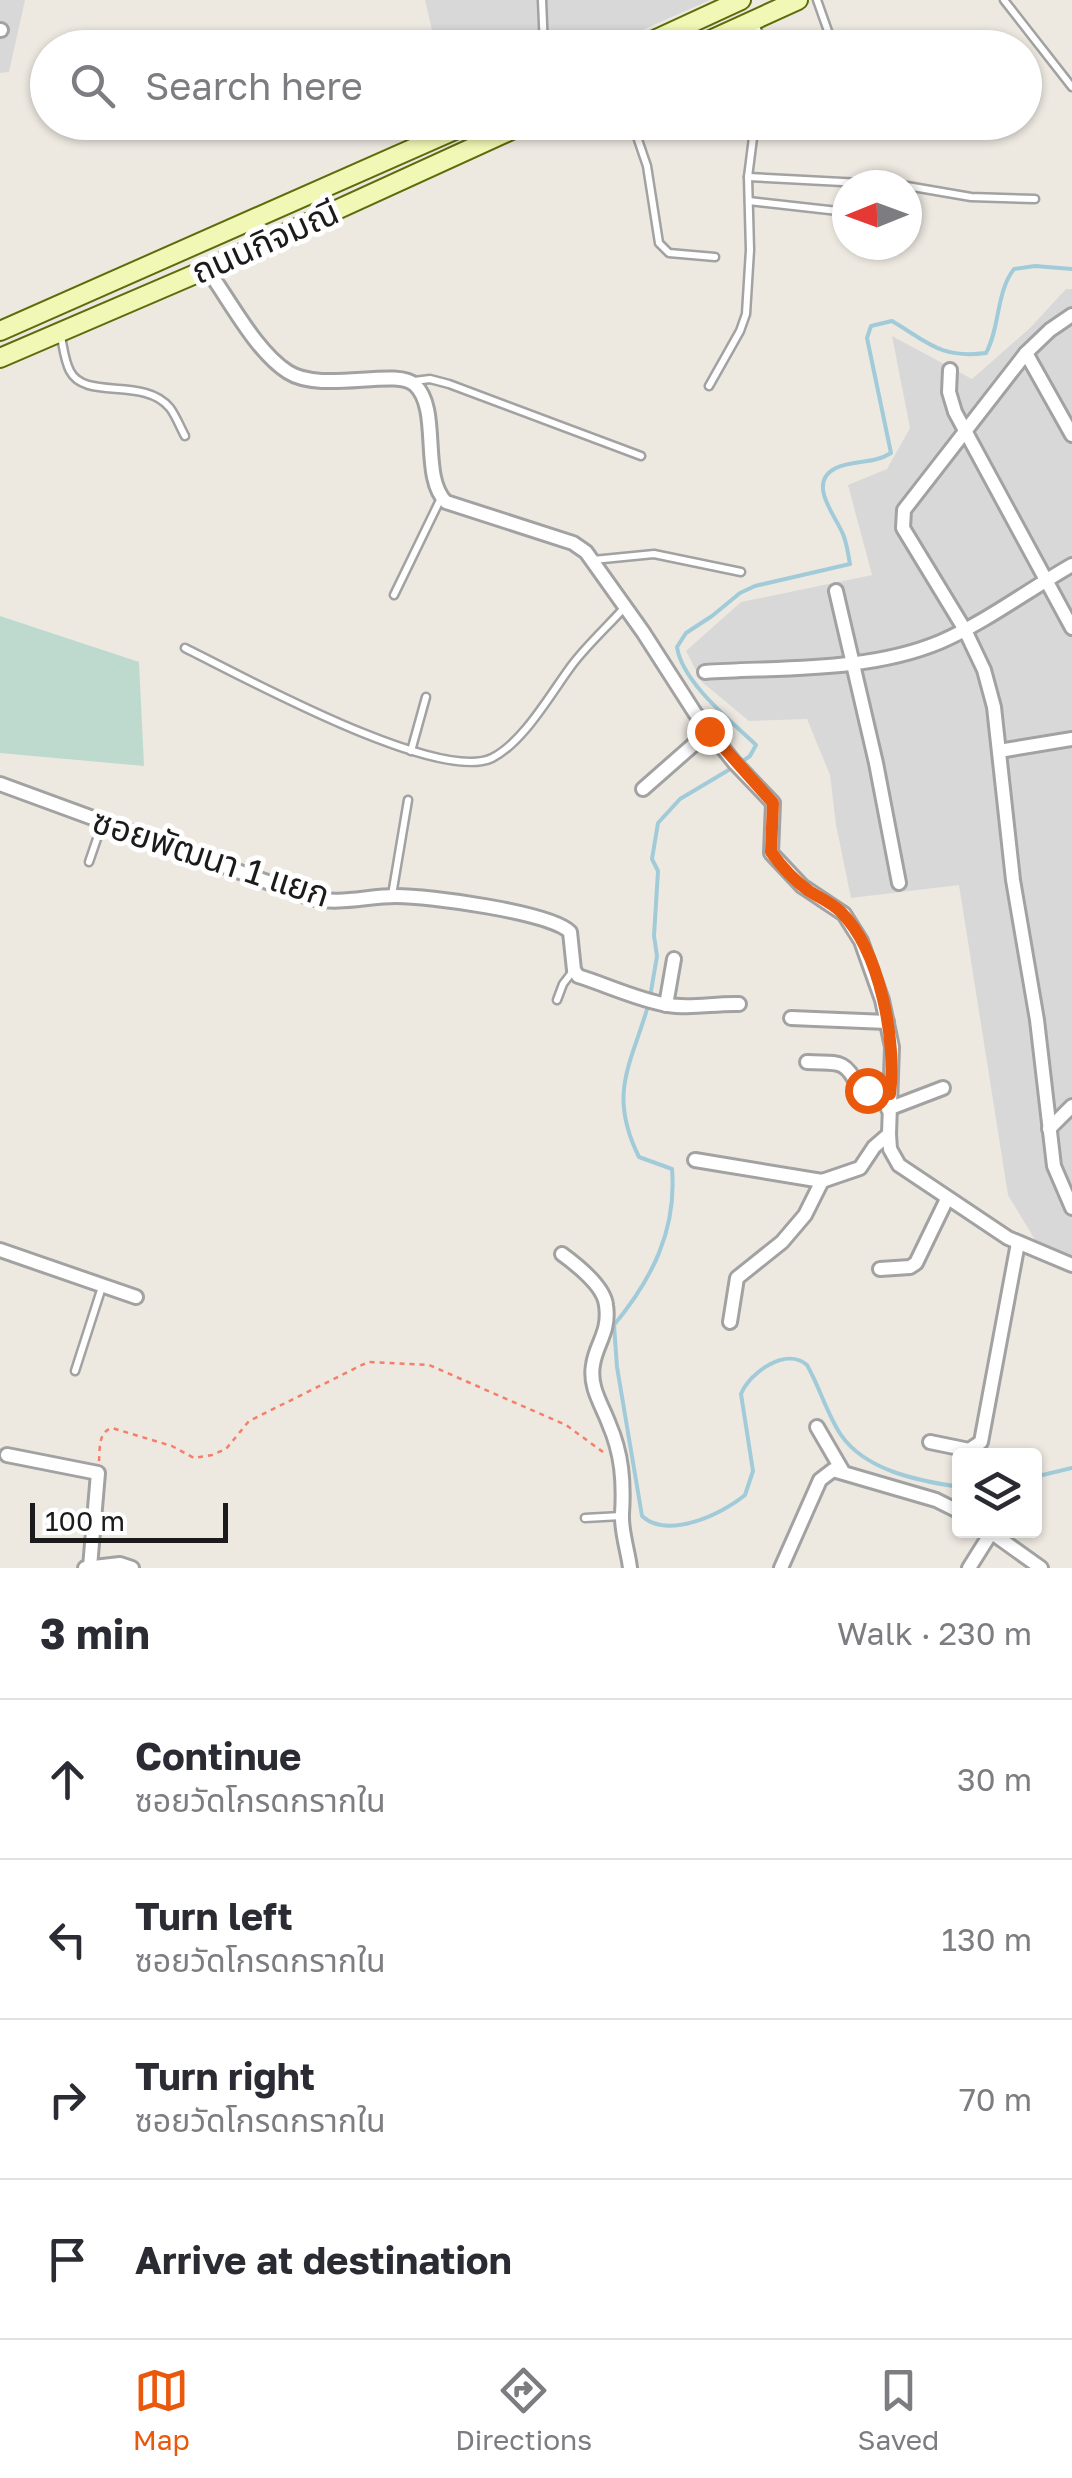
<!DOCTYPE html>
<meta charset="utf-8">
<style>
:root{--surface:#fff;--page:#f7f7f7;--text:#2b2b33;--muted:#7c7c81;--line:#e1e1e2;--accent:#ea580c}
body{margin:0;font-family:"Golos Text","Noto Sans Thai",sans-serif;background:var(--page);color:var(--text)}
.controls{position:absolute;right:30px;bottom:30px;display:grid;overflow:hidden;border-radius:10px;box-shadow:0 2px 8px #0004}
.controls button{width:90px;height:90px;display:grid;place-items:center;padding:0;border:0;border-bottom:2px solid var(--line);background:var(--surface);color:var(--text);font:50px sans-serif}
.compass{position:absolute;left:832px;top:170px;width:90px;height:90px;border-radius:50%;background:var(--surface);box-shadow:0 2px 8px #0004;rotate:269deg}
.scale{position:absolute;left:30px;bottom:25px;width:198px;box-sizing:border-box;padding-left:10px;border:5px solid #1b1b1b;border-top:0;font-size:28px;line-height:35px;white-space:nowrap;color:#1b1b1b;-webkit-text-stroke:8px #fff;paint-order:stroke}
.stop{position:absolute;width:30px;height:30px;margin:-22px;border:8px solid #ea580c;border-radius:50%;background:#fff}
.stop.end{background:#ea580c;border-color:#fff;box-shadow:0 2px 10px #0008}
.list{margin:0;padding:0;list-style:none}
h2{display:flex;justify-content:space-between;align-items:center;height:130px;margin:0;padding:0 40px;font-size:42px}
h2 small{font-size:32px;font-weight:400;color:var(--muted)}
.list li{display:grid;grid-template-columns:65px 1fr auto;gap:30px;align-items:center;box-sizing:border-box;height:160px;padding:0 40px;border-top:2px solid var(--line)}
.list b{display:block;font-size:38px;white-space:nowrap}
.list p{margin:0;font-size:32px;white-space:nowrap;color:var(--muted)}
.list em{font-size:32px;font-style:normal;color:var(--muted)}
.icon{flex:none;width:55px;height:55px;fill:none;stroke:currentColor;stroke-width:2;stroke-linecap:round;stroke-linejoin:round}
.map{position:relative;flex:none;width:1072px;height:1568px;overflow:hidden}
.search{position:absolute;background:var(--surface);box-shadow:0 2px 8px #0004;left:30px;right:30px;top:30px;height:110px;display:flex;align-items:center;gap:25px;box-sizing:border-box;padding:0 35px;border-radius:55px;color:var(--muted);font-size:38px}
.sheet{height:770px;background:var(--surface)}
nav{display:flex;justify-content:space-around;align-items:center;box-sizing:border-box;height:140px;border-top:2px solid var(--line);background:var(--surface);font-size:28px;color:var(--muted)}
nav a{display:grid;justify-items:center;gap:5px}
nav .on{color:var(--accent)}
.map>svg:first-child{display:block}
.residential{fill:#d9d8d8}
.wetland{fill:#bedace}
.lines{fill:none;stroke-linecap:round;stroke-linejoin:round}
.stream{stroke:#a2cbd9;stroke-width:4}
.lane-casing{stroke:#a2a2a2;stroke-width:11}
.street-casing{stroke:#a2a2a2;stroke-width:18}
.secondary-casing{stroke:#5d6c08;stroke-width:22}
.path{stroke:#f57e6a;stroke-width:2.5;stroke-dasharray:5 5;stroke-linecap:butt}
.lane{stroke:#fff;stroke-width:6}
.street{stroke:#fff;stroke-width:12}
.secondary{stroke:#f1f7b5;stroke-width:18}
.route{stroke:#ea580c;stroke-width:12}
.labels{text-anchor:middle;stroke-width:10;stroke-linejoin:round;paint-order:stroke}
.street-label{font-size:35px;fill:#1b1b1b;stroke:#fff}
</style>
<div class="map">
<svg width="1072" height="1568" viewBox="0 0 1072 1568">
<rect width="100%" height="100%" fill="#ede9e1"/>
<g class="residential">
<polygon points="0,0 25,0 9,72 0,73"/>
<polygon points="425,0 710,0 602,48 436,47"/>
<polygon points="1066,289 1072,289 1072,1259 1037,1243 1008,1195 959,885 851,898 836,825 830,775 807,719 749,721 702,682 686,651 741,602 872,575 848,485 887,469 910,428 892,336 972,379 1030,328"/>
</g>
<polygon class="wetland" points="0,616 139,662 144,766 0,753"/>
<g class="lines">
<g class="stream">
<path d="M740,763L750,756L756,745C731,721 682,682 677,647L686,633L712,616L740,593L755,586L850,564C848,554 847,542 842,532C834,514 807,482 836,468C854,460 874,464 891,453L867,338L871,326L892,321C928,342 940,359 986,353C1000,328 996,292 1014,269L1035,266L1072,269"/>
<polyline points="650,997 657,956 654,936 658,871 652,859 658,823 680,799 732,768"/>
<path d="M648,1006C630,1067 608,1094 639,1157L672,1169C677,1230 652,1279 614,1325L617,1367L642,1516C668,1540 722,1514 745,1495L753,1471L741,1394C750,1372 786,1347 807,1365C820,1388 827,1414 841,1435C866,1471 919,1481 960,1487"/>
<polyline points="1034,1477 1072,1468"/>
</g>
<g class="lane-casing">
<g id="lane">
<polyline points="542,0 544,48"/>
<polyline points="817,0 834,48"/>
<polyline points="1004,0 1072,87"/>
<polyline points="756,25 763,48"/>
<polyline points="632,122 647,166 659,243 669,253 715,257"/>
<polyline points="859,122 860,124"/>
<polyline points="748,177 899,185"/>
<polyline points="907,186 971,197 1035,199"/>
<polyline points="749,201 847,212"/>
<path d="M60,332C63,344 64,360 70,371C85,401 144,376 170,408C176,416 180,427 185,436"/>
<polyline points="414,381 430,379 449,384 641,456"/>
<polyline points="709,386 740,331 746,314 750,250 748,177 755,122"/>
<polyline points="593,560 654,554 741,572"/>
<polyline points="394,595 441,498"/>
<path d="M185,648C240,675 438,784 492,758C524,742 551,693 572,665C587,645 607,627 624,608"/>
<polyline points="411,751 426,697"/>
<polyline points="89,862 102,824"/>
<polyline points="392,895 408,800"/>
<polyline points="557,1000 563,984 573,971"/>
<polyline points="75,1371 102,1287"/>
<polyline points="585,1518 621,1516"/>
</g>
</g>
<g class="street-casing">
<g id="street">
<polyline points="0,30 1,30"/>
<path d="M207,269C229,299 256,352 288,372C322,394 397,367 415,385C441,409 420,477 446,502L573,543L586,552L643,632L695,713L734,762L773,803L771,853L802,886L844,914L861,941L882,1000L892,1047L889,1134L890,1149L899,1165L1008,1238L1072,1265"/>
<polyline points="1072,315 1050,330 1026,353 904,510 903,528 965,630 984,670 994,707 1013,880 1037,1020 1054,1166 1072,1208"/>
<polyline points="1026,353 1072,435"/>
<polyline points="950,370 949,392 955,412 1072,628"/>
<polyline points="836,591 876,763 899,883"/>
<path d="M705,672C781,667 868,672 940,642C986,622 1028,590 1072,565"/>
<polyline points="999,751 1072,739"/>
<path d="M0,784L311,898C340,905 367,896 396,896C428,896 550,912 570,932L574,970L578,976C607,985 638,1000 668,1005C692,1009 715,1003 739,1004"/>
<polyline points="643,789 709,731"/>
<polyline points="666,1005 674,959"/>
<polyline points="791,1018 887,1022"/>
<path d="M807,1062C836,1064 844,1057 858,1086L890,1094"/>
<polyline points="888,1109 943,1088"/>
<polyline points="1049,1129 1072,1106"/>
<polyline points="695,1160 822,1181 860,1168 874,1147 889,1134"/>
<polyline points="0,1250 136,1297"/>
<path d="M562,1254C577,1265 604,1286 606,1305C610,1333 596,1343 593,1365C589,1387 602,1405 609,1424C622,1454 624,1482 622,1514C621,1531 628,1551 630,1568"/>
<polyline points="880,1269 910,1267 916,1263 947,1199"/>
<polyline points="730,1322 737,1278 782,1242 805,1215 822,1181"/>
<polyline points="817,1427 842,1470"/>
<polyline points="930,1442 969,1450 981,1442 1018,1243"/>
<polyline points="7,1455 98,1473 90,1567"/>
<polyline points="988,1530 1041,1568"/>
<polyline points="85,1568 120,1564 132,1568"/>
<polyline points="781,1568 820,1480 833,1470 936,1500 960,1512"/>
<polyline points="969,1568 991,1533"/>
</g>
</g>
<g class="secondary-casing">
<g id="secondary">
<polyline points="637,48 741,0"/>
<polyline points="693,48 798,0"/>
<polyline points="0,331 473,122"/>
<polyline points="0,358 207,269 529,122"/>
</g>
</g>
<path class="path" d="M99,1461C100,1449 98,1432 112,1428L172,1446L194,1458L212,1455L226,1449L249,1421L368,1362L429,1365L566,1425L603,1452"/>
<use href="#lane" class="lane"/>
<use href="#street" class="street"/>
<use href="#secondary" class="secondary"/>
</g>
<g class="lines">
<path class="route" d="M709,731L773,803L771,852C781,866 795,881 809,891C820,898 832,903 841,912C880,951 897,1041 890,1094L867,1090"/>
</g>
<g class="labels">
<g class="street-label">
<text transform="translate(265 242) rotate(-24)" y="12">ถนนกิจมณี</text>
<text transform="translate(211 858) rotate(18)" y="12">ซอยพัฒนา 1 แยก</text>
</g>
</g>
</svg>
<div class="controls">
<button><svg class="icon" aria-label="layers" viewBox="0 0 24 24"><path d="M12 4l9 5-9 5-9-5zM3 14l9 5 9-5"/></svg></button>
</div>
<svg class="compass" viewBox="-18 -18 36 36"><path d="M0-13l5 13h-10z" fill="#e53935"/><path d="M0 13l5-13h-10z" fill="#7c7c81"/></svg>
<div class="scale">100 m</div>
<div class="stop" style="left:867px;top:1090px"></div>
<div class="stop end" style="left:709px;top:731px"></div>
<div class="search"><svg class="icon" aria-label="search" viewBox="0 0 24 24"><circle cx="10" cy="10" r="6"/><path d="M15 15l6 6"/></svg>Search here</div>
</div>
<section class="sheet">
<h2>3 min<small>Walk · 230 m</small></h2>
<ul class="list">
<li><svg class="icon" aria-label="ahead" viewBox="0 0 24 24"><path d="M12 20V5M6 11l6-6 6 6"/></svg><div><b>Continue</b><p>ซอยวัดโกรดกรากใน</p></div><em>30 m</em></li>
<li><svg class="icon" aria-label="left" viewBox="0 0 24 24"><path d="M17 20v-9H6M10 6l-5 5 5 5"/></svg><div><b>Turn left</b><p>ซอยวัดโกรดกรากใน</p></div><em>130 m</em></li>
<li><svg class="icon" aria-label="right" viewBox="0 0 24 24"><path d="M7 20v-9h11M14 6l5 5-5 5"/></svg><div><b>Turn right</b><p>ซอยวัดโกรดกรากใน</p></div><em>70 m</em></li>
<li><svg class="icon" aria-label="arrive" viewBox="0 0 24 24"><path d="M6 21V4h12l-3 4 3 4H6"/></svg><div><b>Arrive at destination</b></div></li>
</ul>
</section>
<nav>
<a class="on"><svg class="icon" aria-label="map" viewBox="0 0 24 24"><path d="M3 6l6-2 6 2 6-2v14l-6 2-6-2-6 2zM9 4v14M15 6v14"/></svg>Map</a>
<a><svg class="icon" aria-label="directions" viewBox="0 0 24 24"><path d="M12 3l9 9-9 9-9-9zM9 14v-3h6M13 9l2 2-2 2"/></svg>Directions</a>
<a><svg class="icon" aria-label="saved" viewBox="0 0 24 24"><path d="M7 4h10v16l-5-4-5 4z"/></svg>Saved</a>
</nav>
